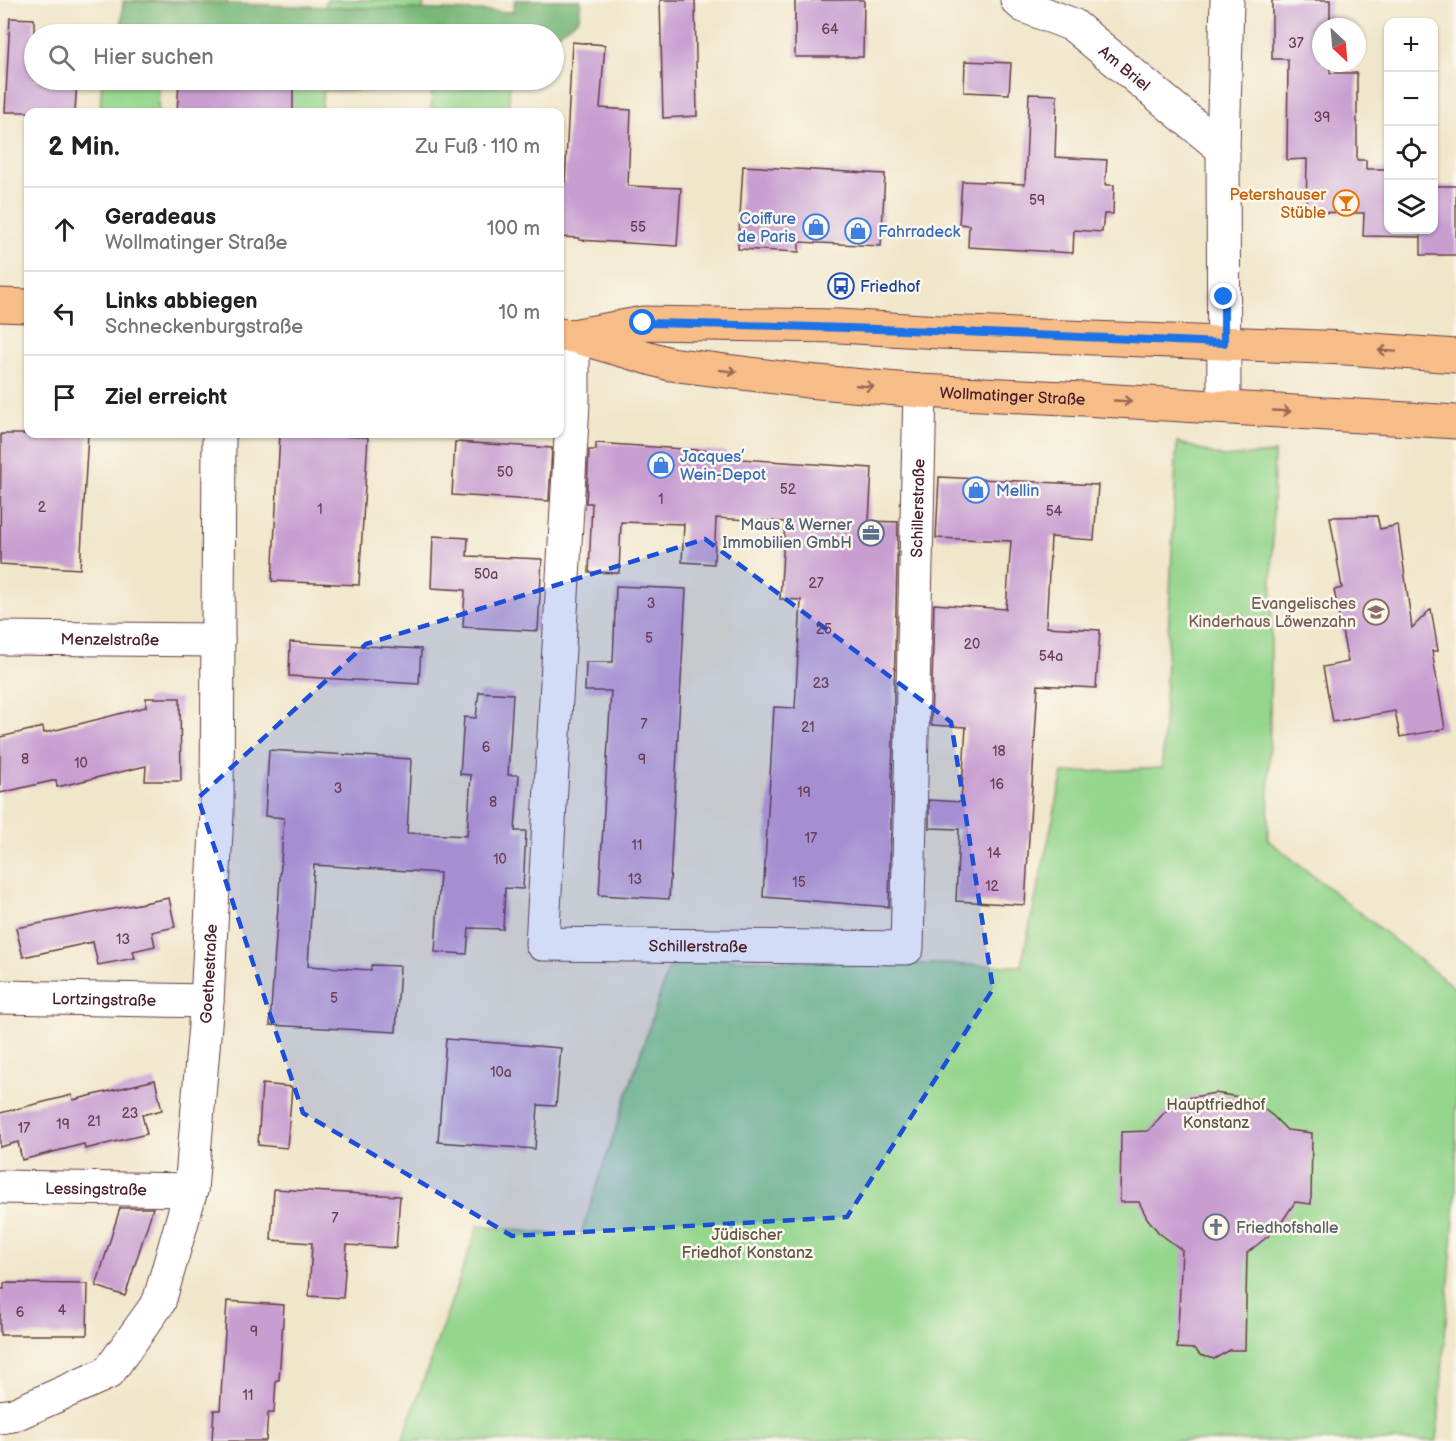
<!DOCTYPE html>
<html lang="de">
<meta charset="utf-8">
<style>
:root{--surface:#fff;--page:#f2f2f2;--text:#202124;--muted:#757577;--line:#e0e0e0}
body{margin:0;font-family:"Balsamiq Sans",sans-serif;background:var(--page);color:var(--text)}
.controls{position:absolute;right:18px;top:18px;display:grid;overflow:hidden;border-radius:12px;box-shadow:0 2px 4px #0004}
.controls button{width:54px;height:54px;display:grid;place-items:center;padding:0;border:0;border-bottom:2px solid var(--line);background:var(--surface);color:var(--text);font:30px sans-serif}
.compass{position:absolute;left:1312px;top:18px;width:54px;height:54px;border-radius:50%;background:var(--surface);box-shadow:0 2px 4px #0004;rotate:154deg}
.stop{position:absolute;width:18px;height:18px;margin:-14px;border:4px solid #1a73e8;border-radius:50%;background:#fff}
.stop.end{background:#1a73e8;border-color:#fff;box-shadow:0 2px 6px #0008}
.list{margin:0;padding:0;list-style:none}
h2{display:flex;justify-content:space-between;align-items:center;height:78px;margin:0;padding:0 24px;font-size:26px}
h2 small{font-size:20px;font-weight:400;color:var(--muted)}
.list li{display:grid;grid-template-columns:39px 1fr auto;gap:18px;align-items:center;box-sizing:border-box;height:84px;padding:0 24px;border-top:2px solid var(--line)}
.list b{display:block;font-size:22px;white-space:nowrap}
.list p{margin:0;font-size:20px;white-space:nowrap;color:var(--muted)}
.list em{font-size:20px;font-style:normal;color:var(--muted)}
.icon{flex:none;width:33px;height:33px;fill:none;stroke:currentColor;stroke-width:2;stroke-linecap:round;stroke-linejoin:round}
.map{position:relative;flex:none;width:1456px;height:1441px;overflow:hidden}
.search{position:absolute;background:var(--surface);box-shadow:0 2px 4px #0004;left:24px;top:24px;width:540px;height:66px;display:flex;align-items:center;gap:15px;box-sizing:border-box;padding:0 21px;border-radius:33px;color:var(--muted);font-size:22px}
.panel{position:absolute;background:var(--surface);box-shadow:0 2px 4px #0004;left:24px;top:108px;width:540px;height:330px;border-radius:12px}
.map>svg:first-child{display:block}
.green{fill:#95d68d;stroke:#707a5c;stroke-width:1.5}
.forest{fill:#78b778;stroke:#616b52;stroke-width:1.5}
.building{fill:#c89ed1}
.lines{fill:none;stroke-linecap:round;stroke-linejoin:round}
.minor-casing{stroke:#633d43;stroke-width:35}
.major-casing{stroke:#633d43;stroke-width:35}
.minor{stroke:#fff;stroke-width:33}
.major{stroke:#f7bd88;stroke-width:33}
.oneway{stroke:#986655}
.route{stroke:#1a73e8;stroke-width:8}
.marked{fill:#1d4ed8;fill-opacity:0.2;stroke:#1d4ed8;stroke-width:4.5;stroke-dasharray:12 8;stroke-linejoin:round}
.labels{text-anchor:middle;stroke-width:5;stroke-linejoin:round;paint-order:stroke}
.number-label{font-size:14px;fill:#6a3f54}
.street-label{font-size:16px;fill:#4a1f2b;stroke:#fbf7ec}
.food-label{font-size:16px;fill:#c56008;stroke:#fbf7ec;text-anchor:end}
.shop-label{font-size:16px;fill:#366cbe;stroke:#fbf7ec;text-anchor:start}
.transit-label{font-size:16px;fill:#164399;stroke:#fbf7ec;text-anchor:start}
.service-label{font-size:16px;fill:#4e5e75;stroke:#fbf7ec;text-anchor:end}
.education-label{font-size:16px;fill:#785e54;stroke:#fbf7ec;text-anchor:end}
.park-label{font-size:16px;fill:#605648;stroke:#fbf7ec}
.worship-label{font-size:16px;fill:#5b616d;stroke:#fbf7ec;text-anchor:start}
</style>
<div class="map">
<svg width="1456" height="1441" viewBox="0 0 1456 1441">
<rect width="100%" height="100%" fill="#fbf7ec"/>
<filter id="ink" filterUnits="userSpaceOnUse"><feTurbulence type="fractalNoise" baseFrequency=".0167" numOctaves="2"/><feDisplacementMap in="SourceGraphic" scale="12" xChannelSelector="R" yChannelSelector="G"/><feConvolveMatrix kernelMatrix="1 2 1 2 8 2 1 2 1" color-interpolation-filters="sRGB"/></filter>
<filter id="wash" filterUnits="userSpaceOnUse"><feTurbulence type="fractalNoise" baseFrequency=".008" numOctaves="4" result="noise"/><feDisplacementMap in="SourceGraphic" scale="24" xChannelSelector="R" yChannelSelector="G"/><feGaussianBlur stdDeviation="1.35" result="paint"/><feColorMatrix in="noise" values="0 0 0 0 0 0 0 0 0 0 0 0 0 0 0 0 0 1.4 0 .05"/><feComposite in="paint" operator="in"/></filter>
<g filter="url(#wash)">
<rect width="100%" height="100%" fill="#f0e6ca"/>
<g class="green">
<polygon points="134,0 227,0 227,4 134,2"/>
<polygon points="326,0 424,0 423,10 325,7"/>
<polygon points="102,80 159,80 158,112 100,112"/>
<polygon points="234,80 510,80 508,112 431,112 432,90 323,91 321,112 253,112 255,81"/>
<polygon points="1177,442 1223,457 1274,453 1268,840 1456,989 1456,1190 1437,1441 402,1441 478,1226 580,1237 672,958 1021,966 1063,773 1162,768"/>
</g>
<polygon class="forest" points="515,0 581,0 579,18 554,37 554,34 163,34 121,32 123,1 513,12"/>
<g id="blocks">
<g class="building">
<polygon points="660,0 695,0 697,116 663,118"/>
<polygon points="795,0 864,0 863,57 795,57"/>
<polygon points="1272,0 1330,0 1330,27 1321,27 1321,63 1330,63 1330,73 1357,73 1357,160 1366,160 1366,169 1389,169 1389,230 1434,230 1434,186 1456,186 1456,255 1421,255 1421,237 1363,236 1364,213 1306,212 1307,159 1287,160 1288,59 1272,59"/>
<polygon points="10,18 34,19 34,80 77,80 75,112 5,112"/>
<polygon points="572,42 605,45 600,108 631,110 628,186 681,188 677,246 579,240 579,238 560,237 560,182 565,182"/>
<polygon points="965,61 1011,63 1009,94 964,92"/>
<polygon points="179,82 293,87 293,112 177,112"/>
<polygon points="1029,94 1057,95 1055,157 1107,160 1105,185 1114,185 1113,214 1104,214 1102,232 1074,230 1073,253 968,247 969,225 959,224 962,181 1025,184"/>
<polygon points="743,166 885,174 881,246 799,242 799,252 738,249"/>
<polygon points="1,434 88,434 80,569 0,564"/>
<polygon points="280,434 368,437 359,585 272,581"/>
<polygon points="455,442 552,448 549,501 452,495"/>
<polygon points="596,443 726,452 726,458 872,468 869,521 898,522 889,907 763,897 774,707 795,708 798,655 801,600 780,599 785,522 716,518 714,564 682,562 684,524 621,522 619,573 589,572 592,503 586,503 589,450 596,450"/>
<polygon points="939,477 1098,485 1094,540 1051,537 1046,627 1100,630 1096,688 1038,685 1025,905 956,901 959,829 929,828 929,800 961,802 966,727 931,725 934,604 1006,609 1011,541 936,538"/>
<polygon points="1377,516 1380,529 1398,525 1412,628 1431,609 1438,651 1432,651 1445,729 1400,737 1395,711 1333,722 1323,667 1348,662 1334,590 1342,588 1330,517"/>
<polygon points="433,536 468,538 467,556 542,559 538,631 463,627 465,590 431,588"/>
<polygon points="616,586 686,589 669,899 599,895 611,691 585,691 586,662 613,662"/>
<polygon points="290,642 421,649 419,684 289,676"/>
<polygon points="479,692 513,694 508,775 519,775 515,831 526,831 523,889 505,888 503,929 469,928 467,954 435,952 440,873 314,865 308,966 371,970 371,965 400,966 396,1032 270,1025 284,818 265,816 269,750 411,759 407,833 467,836 471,775 460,774 464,717 476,718"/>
<polygon points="146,698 180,698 181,781 145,781 146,766 57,787 56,780 0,793 0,737 43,727 44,733 146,707"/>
<polygon points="169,898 175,927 152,932 155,946 133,951 135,958 98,965 93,942 23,957 16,928"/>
<polygon points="446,1039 561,1048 556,1106 538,1105 535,1149 438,1142"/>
<polygon points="155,1080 162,1110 142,1115 147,1134 85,1149 84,1144 22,1160 18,1142 0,1147 0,1113 72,1095 73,1100"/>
<polygon points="262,1084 292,1087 287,1148 258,1145"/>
<polygon points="1215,1093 1245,1098 1257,1104 1273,1116 1287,1130 1312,1133 1311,1204 1295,1202 1277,1229 1247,1253 1245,1350 1230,1350 1214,1359 1200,1355 1195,1349 1177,1348 1182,1250 1159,1233 1147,1218 1139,1202 1120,1202 1121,1132 1148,1131 1164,1113 1174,1105 1188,1098"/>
<polygon points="274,1189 400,1196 396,1248 347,1245 343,1298 309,1296 312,1243 271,1240"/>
<polygon points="120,1208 153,1208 125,1296 96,1286"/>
<polygon points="4,1283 88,1284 87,1335 0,1335 0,1289 4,1289"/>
<polygon points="227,1301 284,1305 279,1380 276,1380 274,1413 268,1413 266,1441 212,1441 214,1410 220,1410"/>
</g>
</g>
</g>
<g filter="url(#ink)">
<use href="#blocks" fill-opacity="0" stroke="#633d43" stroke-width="1.5"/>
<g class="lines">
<g class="minor-casing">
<g id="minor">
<path id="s1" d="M1017,0L1024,6L1073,25L1223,149"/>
<path id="s2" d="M573,336V403L542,944L907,948L920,391"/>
<polyline points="1224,407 1223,149 1227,0"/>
<path id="s3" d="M0,638L218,640"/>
<path id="s4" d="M0,997L207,1001"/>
<path id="s5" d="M0,1187L191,1190"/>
<path id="s6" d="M0,1417L13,1415L108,1373L159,1302L191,1190L207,1001L217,813L219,434"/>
</g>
</g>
<g class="major-casing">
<g id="major">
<polyline points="0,305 28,306"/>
<path id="s7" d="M560,335L573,336L670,364L807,381L920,391L1084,399L1456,422"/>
<polyline points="578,335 643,323 839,326 940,332 1346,348 1456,356"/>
</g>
</g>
<use href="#minor" class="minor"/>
<use href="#major" class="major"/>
</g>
<defs><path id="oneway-shaft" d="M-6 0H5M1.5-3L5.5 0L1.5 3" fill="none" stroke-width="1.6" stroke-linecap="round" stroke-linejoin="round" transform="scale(1.5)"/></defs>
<g class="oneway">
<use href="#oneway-shaft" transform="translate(1387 351) rotate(-176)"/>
<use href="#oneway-shaft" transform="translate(728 371) rotate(7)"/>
<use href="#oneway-shaft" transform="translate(865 386) rotate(5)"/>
<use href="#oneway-shaft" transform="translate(1123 401) rotate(3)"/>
<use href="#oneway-shaft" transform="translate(1282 411) rotate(3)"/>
</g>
</g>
<g class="lines" filter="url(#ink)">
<path class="route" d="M643,323C837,326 1030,335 1224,343V297"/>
</g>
<path class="marked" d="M705,539L951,722L993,989L847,1217L512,1236L303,1113L198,798L366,644Z"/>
<defs>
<g id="bar-ring" transform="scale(1.35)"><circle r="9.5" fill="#fbf7ec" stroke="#e8710a" stroke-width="1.5"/><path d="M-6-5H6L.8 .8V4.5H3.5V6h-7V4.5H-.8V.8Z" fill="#e8710a"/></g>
<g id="shop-ring" transform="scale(1.35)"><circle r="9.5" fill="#fbf7ec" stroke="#3f7fe0" stroke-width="1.5"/><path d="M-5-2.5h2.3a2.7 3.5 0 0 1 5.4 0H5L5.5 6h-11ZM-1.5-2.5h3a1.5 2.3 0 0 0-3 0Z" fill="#3f7fe0"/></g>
<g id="bus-ring" transform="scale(1.35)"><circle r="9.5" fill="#fbf7ec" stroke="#1a4fb4" stroke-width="1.5"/><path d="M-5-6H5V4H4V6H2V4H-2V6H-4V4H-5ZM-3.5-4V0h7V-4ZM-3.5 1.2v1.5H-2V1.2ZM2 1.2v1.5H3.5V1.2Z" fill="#1a4fb4"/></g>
<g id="office-ring" transform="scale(1.35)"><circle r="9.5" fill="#fbf7ec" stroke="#5c6f8a" stroke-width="1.5"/><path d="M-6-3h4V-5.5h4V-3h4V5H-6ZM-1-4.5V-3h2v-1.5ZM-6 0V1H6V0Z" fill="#5c6f8a"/></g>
<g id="school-ring" transform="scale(1.35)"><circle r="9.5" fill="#fbf7ec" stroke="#8d6e63" stroke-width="1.5"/><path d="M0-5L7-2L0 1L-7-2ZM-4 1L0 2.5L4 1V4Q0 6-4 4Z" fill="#8d6e63"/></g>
<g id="church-ring" transform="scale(1.35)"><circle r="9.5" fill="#fbf7ec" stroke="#6b7280" stroke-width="1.5"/><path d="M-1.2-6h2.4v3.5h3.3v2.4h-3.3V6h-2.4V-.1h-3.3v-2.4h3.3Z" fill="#6b7280"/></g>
</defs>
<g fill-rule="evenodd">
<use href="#bar-ring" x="1346" y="203"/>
<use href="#shop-ring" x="816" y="227"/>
<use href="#shop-ring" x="858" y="231"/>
<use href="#bus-ring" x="841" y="286"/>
<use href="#shop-ring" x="661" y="465"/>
<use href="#shop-ring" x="976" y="490"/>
<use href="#office-ring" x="871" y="533"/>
<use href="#school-ring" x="1376" y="612"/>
<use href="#church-ring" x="1216" y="1227"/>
</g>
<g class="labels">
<g class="number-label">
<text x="830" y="34">64</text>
<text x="1296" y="48">37</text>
<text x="1322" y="122">39</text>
<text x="1037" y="205">59</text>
<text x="638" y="232">55</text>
<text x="505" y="477">50</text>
<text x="788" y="494">52</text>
<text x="661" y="504">1</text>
<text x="42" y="512">2</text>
<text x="320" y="514">1</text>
<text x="1054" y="516">54</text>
<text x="486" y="579">50a</text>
<text x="816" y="588">27</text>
<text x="651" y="608">3</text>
<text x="824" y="634">25</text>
<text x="649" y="643">5</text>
<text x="972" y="649">20</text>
<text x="1051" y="661">54a</text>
<text x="821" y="688">23</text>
<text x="644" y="729">7</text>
<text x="808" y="732">21</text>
<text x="486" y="752">6</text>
<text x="999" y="756">18</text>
<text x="25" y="764">8</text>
<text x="642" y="764">9</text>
<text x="81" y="768">10</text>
<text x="997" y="789">16</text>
<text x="338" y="793">3</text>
<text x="804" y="797">19</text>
<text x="493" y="807">8</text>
<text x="811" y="843">17</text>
<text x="637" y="850">11</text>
<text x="994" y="858">14</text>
<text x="500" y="864">10</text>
<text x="635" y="884">13</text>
<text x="799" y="887">15</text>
<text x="992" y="891">12</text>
<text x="123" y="944">13</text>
<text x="334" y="1003">5</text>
<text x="501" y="1077">10a</text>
<text x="130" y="1118">23</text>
<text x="94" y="1126">21</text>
<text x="63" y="1129">19</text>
<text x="24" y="1133">17</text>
<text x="335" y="1223">7</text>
<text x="62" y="1315">4</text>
<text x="20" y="1317">6</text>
<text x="254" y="1336">9</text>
<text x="248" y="1400">11</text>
</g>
<g class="street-label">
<text dy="6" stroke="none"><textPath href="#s1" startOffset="129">Am Briel</textPath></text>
<text dy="6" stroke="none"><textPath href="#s7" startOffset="458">Wollmatinger Straße</textPath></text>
<text dy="6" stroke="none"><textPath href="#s2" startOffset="1414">Schillerstraße</textPath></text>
<text dy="6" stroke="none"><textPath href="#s3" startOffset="110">Menzelstraße</textPath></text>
<text dy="6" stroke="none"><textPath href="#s2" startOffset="765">Schillerstraße</textPath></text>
<text dy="6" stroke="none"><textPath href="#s6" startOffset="538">Goethestraße</textPath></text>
<text dy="6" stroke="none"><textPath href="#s4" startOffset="104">Lortzingstraße</textPath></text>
<text dy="6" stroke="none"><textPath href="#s5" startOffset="96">Lessingstraße</textPath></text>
</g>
<g class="food-label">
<text x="1326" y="200">Petershauser<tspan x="1326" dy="18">Stüble</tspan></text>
</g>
<g class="shop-label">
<text x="796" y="224" text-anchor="end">Coiffure<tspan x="796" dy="18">de Paris</tspan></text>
<text x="878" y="237">Fahrradeck</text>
<text x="680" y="462">Jacques’<tspan x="680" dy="18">Wein-Depot</tspan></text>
<text x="996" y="496">Mellin</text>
</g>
<g class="transit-label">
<text x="860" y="292">Friedhof</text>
</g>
<g class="service-label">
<text x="852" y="530">Maus &amp; Werner<tspan x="852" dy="18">Immobilien GmbH</tspan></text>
</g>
<g class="education-label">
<text x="1356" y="609">Evangelisches<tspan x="1356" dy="18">Kinderhaus Löwenzahn</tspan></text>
</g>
<g class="park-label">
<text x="1216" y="1110">Hauptfriedhof<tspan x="1216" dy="18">Konstanz</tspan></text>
<text x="747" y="1240">Jüdischer<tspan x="747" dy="18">Friedhof Konstanz</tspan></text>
</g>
<g class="worship-label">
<text x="1236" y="1233">Friedhofshalle</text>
</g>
</g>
</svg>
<div class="controls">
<button>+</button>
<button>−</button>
<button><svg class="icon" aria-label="locate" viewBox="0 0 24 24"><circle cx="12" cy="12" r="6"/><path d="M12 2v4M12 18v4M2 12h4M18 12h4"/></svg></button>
<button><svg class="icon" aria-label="layers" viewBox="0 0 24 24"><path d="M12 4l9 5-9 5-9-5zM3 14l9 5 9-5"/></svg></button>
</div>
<svg class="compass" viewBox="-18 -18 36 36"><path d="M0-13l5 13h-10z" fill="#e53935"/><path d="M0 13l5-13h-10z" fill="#757577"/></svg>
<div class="stop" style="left:643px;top:323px"></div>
<div class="stop end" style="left:1224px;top:297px"></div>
<div class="search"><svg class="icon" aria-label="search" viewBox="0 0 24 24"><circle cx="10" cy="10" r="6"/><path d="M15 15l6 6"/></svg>Hier suchen</div>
<section class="panel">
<h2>2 Min.<small>Zu Fuß · 110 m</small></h2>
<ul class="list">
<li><svg class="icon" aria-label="ahead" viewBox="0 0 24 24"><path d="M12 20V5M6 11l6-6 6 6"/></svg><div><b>Geradeaus</b><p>Wollmatinger Straße</p></div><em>100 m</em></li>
<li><svg class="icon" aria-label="left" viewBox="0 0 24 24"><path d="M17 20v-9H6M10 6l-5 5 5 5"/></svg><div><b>Links abbiegen</b><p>Schneckenburgstraße</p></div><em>10 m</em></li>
<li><svg class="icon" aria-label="arrive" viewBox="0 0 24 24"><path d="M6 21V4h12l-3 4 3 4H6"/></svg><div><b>Ziel erreicht</b></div></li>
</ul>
</section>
</div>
